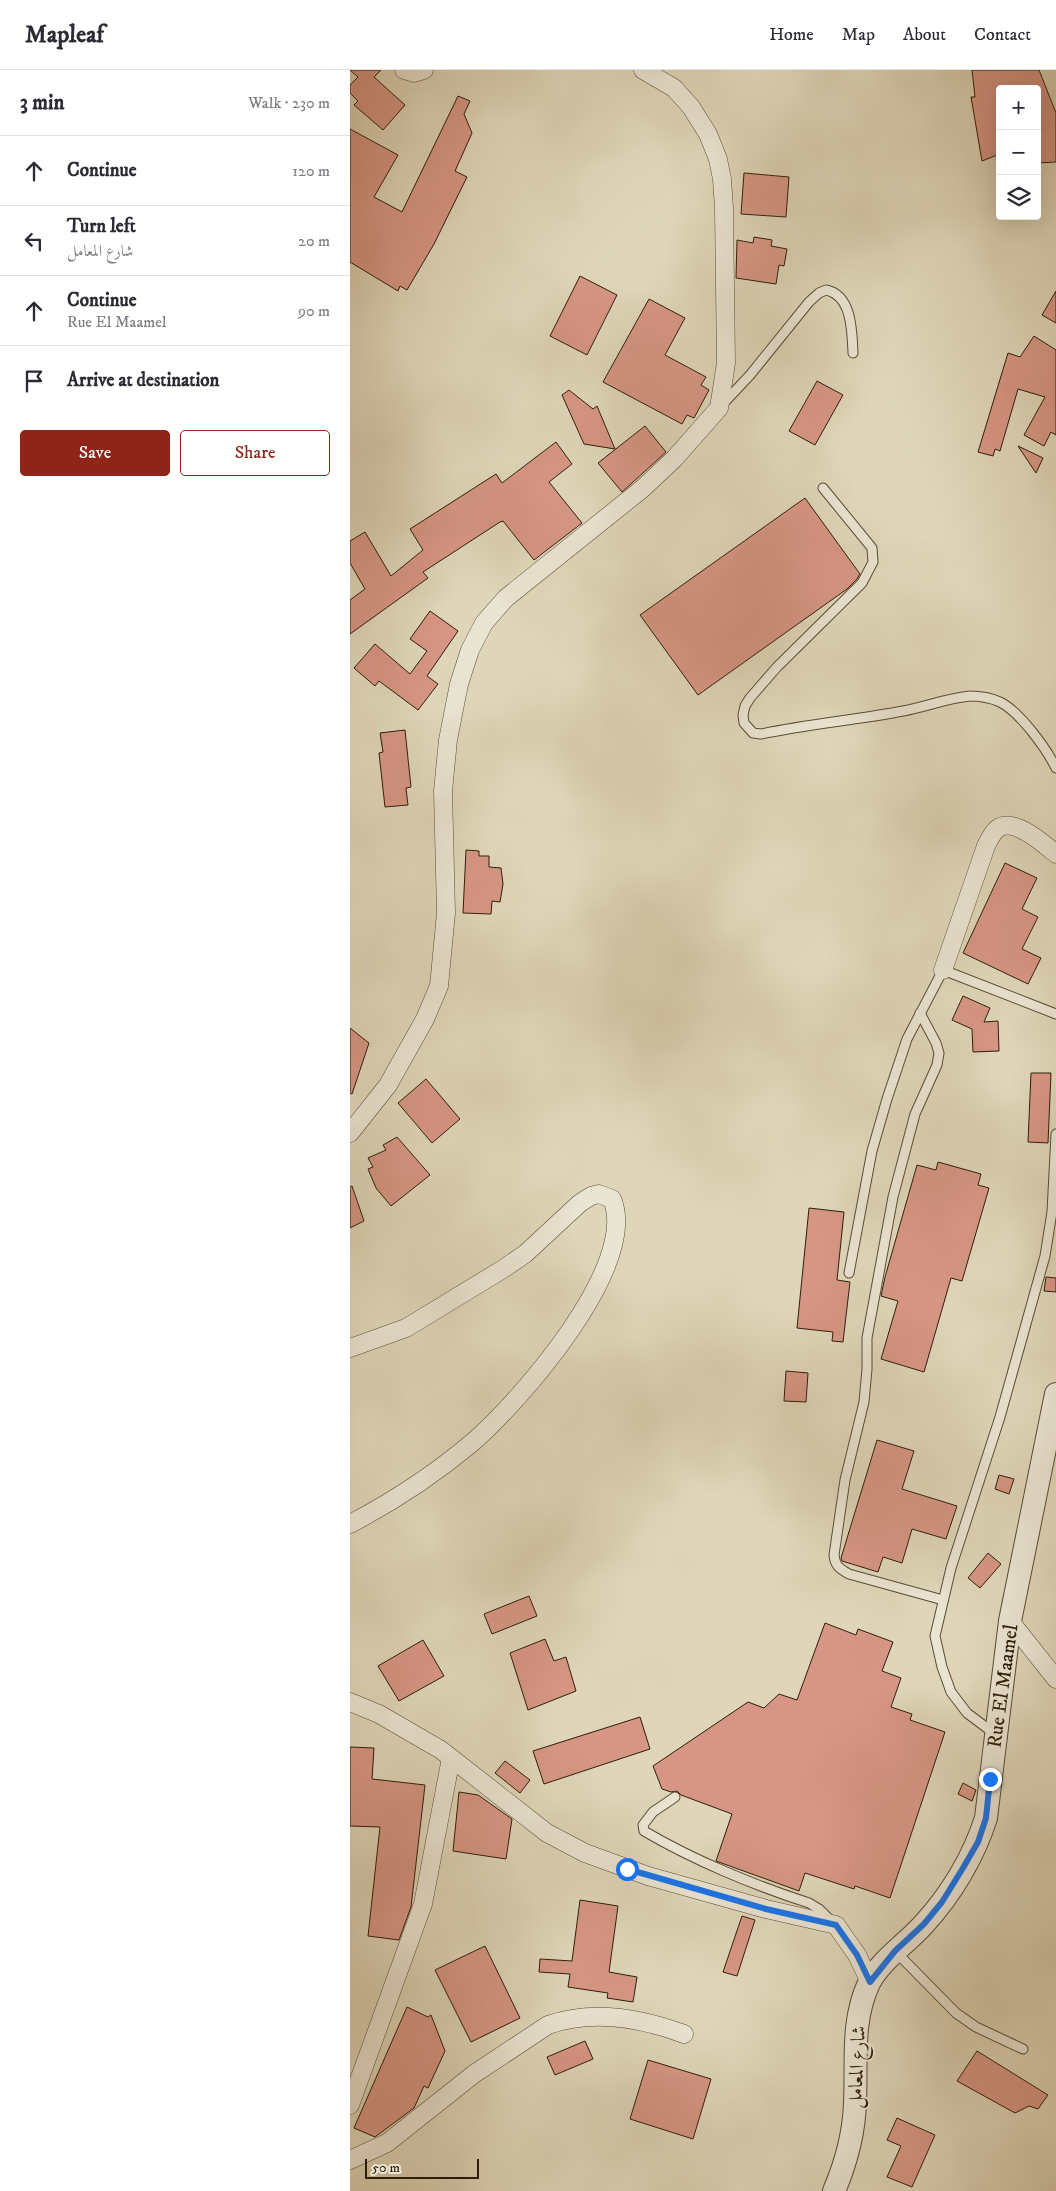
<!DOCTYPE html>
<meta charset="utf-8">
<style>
:root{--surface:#fff;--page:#f2f2f3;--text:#2b2b33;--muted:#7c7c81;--line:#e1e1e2;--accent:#8f2418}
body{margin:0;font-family:"IM FELL DW Pica",Amiri,serif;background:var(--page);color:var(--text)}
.controls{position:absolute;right:15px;top:15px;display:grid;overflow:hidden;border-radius:5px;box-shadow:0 5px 20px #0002}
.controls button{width:45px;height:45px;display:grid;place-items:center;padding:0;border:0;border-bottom:1px solid var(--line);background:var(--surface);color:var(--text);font:25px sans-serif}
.scale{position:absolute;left:15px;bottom:12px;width:114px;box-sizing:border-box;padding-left:5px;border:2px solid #2e1e08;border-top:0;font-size:14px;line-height:18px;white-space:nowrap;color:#2e1e08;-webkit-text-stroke:4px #eae4d2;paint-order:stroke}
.stop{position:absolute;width:15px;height:15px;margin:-11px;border:4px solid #1a73e8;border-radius:50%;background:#fff}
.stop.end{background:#1a73e8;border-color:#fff;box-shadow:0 1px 5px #0008}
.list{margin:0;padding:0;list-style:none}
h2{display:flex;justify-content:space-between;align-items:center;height:65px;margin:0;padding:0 20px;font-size:21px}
h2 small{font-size:16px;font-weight:400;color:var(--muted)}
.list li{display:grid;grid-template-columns:32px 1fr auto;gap:15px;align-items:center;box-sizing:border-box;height:70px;padding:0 20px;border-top:1px solid var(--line)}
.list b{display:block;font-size:19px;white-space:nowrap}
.list p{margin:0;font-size:16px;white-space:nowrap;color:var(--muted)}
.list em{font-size:16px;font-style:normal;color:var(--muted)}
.actions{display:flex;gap:10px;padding:15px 20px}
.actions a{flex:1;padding:11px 0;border:1px solid var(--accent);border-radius:5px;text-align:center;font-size:18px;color:var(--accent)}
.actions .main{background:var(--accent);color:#fff}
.icon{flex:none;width:28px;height:28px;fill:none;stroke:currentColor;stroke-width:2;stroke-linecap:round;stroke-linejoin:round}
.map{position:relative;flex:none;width:706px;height:2121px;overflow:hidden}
header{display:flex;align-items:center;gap:30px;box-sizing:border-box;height:70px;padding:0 25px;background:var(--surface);border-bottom:1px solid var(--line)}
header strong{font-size:24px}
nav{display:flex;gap:28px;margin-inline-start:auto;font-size:18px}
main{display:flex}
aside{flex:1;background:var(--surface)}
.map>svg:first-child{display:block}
.building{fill:#d79685;stroke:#2e1e08}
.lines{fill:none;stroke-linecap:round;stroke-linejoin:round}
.service-casing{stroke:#5a4c34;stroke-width:11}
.minor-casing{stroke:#5a4c34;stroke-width:19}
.tertiary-casing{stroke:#5a4c34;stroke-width:24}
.service{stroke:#eae4d2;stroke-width:9}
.minor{stroke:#eae4d2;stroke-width:18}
.tertiary{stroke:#eae4d2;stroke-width:22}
.route{stroke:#1a73e8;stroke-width:6}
.labels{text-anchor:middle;stroke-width:4;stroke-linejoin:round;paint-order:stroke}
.street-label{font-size:20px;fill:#2e1e08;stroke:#eae4d2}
</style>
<header>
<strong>Mapleaf</strong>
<nav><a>Home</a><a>Map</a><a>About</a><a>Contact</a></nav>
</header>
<main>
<aside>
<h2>3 min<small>Walk · 230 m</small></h2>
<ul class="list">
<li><svg class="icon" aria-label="ahead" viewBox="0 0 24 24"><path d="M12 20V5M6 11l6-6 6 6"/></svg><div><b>Continue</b></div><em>120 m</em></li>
<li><svg class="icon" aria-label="left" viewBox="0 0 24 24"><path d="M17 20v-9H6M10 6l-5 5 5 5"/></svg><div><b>Turn left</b><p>شارع المعامل</p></div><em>20 m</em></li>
<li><svg class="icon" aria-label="ahead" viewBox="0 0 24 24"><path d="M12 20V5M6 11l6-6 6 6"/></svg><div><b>Continue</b><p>Rue El Maamel</p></div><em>90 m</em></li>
<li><svg class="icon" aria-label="arrive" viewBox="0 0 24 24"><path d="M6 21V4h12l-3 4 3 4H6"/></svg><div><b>Arrive at destination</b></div></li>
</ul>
<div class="actions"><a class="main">Save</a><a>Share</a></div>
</aside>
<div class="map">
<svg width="706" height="2121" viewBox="0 0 706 2121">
<rect width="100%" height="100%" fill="#dfd6b9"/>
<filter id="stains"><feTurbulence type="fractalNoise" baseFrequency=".004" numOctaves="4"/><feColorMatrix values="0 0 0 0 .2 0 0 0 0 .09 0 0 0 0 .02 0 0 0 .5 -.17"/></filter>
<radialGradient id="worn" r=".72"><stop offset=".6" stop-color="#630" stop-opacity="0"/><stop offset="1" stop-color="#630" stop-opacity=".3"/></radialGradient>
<g class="building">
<polygon points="0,0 31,0 24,7 55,35 33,60 4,35 8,31 0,23 0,15 8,7"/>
<polygon points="622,0 689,0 706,43 706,92 687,93 687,19 650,19 650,84 632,91 621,27 625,27"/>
<polygon points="108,26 120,31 114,44 122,63 105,101 117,107 84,174 57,220 50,216 48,221 0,192 0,59 48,85 24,127 52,142"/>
<polygon points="394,103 439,107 436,147 391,144"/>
<polygon points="404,167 422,170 421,176 437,179 434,196 429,195 426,214 386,208 387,170 403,173"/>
<polygon points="230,206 267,225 237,285 200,266"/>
<polygon points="706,221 706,253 692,245"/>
<polygon points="299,229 335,248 315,285 356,307 351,315 359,320 344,348 337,345 332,354 253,312"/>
<polygon points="684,266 706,280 706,365 701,362 694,376 674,365 695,327 668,319 650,381 645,379 643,386 628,382 658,283 670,287"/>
<polygon points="467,311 493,325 465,375 439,361"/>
<polygon points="219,320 243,339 247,336 265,379 234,374 212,325"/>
<polygon points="295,356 316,382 272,422 248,393"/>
<polygon points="206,372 222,394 199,412 232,453 184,490 153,451 150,452 73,502 78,508 0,564 0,530 15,519 0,493 0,471 15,462 41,506 73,480 60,459 146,404 152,413"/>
<polygon points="668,376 693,388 686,403"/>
<polygon points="455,428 510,504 507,509 497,519 348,625 290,545"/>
<polygon points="80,541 108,561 77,606 88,614 68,640 29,611 25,616 4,598 25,574 60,604 77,581 60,569"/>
<polygon points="55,660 61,717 56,718 58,735 35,737 29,683 33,682 30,663"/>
<polygon points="116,780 129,781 129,786 139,786 139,797 151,798 153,814 150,832 142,831 141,844 113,843"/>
<polygon points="655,793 687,808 672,839 688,847 672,879 691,888 678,914 613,883"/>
<polygon points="613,926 640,938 634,952 648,951 649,981 623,982 622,959 602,950"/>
<polygon points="0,958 19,973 2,1024 0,1023"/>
<polygon points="681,1003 701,1003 698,1073 678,1072"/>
<polygon points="76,1009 110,1049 82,1073 48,1033"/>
<polygon points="47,1067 80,1105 41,1136 26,1118 18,1099 23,1097 18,1088 36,1080 33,1075"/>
<polygon points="588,1092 631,1104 628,1115 639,1118 612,1211 601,1208 574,1302 531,1289 548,1231 531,1226 535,1207 567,1095 586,1100"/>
<polygon points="2,1116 14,1151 0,1158 0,1117"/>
<polygon points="459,1138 494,1142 487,1210 500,1212 493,1272 482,1271 483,1262 447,1258"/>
<polygon points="696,1207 706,1208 706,1222 694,1221"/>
<polygon points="436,1301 458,1303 456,1332 434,1331"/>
<polygon points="527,1370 564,1381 552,1419 607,1436 596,1469 562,1459 552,1493 533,1487 528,1502 492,1491 491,1488"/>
<polygon points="649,1405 664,1409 659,1424 645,1419"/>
<polygon points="638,1483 651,1494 630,1518 618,1508"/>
<polygon points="179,1526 187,1546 142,1564 134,1544"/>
<polygon points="475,1553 506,1565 508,1559 543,1572 532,1601 551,1608 541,1637 562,1644 560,1650 595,1662 540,1828 505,1816 504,1819 455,1803 449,1821 366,1791 382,1744 331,1725 327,1721 321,1722 312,1719 303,1696 398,1632 414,1638 429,1624 447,1630"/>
<polygon points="195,1569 204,1591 216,1587 226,1621 178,1640 160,1583"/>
<polygon points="73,1570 94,1606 49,1631 28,1596"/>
<polygon points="290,1647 300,1679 194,1714 183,1681"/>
<polygon points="0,1677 24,1678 22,1709 75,1715 61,1837 49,1870 18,1866 30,1757 0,1756"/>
<polygon points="155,1691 180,1710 170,1723 145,1703"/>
<polygon points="613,1713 626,1720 622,1731 608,1724"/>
<polygon points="109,1722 128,1725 162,1749 156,1789 103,1781"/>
<polygon points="230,1830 268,1836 259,1902 287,1907 283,1932 257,1928 258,1923 218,1917 220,1904 189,1902 190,1889 222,1891"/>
<polygon points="392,1846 405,1850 387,1906 373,1902"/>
<polygon points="135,1876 170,1948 121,1972 85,1900"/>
<polygon points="57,1937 78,1947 81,1945 95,1981 78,2018 74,2016 64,2038 25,2067 4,2058"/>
<polygon points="235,1971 243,1989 205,2005 197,1987"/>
<polygon points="627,1981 698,2025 688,2039 679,2036 665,2043 607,2011"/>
<polygon points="298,1990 361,2009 343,2069 280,2049"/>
<polygon points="547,2048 585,2065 562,2117 537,2107 551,2076 537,2070"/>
</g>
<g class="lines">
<g class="service-casing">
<g id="service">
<path d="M371,336L400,305L459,232L469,223L476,220C502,225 502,261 503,283"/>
<path d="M473,418L522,478L523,492L512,513L427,597L400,628L395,636L393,645L394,653L403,663L411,664C458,654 506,650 553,641C576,637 597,628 620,626C629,626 641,628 650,632C670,642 696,678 706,698"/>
<path d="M570,943L586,973L589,983L587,995L565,1044L543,1127L517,1268V1299L514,1332L495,1410L484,1485C485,1496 490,1499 499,1504L593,1530"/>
<polyline points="499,1203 522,1081 537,1029 557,969 593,900 706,944"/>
<polyline points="645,1664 617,1643 601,1622 592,1597 585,1566 601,1498 650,1347 695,1186 702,1142 706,1064"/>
<path d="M325,1727L303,1742L293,1755L294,1761C343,1790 406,1816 459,1833L469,1839L482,1852"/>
<polyline points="546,1882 606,1943 626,1957 673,1979"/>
</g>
</g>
<g class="minor-casing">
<g id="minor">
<polyline points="54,0 64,3 74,0"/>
<path d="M593,900L636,776C639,770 642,763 647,759C663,746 694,774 706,784"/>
<polyline points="0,1063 38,1015 75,949 89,916 96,843 93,721 98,670 109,614 120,580 134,553 156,528 292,419 324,389 369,338 376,293 374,138 372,109 368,89 358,64 341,37 324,18 293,0"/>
<path d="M0,1278L56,1258L153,1199L175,1184L230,1133L241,1126L249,1124L262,1129C290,1195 170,1331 123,1372C85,1404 44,1431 0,1454"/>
<polyline points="660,1551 706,1609"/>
<polyline points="0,1632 29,1644 91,1680 197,1763 235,1783 298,1806 416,1839 486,1855 507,1885 520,1912"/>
<polyline points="0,2035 73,1834 101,1688"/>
<path d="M0,2090L37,2073L124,2004L198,1955C243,1939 291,1948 334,1964"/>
</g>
</g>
<g class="tertiary-casing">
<path id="tertiary" d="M484,2121C496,2093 504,2063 505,2033C507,1992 501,1951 519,1913C531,1890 556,1874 573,1855C601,1825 624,1786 636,1748L660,1551L706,1324"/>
</g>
<use href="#service" class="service"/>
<use href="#minor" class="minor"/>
<use href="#tertiary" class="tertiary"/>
</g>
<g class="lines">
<polyline class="route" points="277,1799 416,1839 486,1855 507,1885 520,1912 545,1881 574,1854 592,1832 613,1798 628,1772 636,1748 640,1709"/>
</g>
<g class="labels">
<g class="street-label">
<text transform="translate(652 1616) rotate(-82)" y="7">Rue El Maamel</text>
<text transform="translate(506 1997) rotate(-87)" y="7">شارع المعامل</text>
</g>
</g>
<rect width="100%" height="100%" filter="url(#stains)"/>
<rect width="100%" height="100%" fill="url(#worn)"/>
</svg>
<div class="controls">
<button>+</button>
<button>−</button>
<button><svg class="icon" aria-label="layers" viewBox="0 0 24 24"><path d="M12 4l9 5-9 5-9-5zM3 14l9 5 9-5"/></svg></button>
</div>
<div class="scale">50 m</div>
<div class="stop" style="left:277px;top:1799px"></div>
<div class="stop end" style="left:640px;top:1709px"></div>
</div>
</main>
